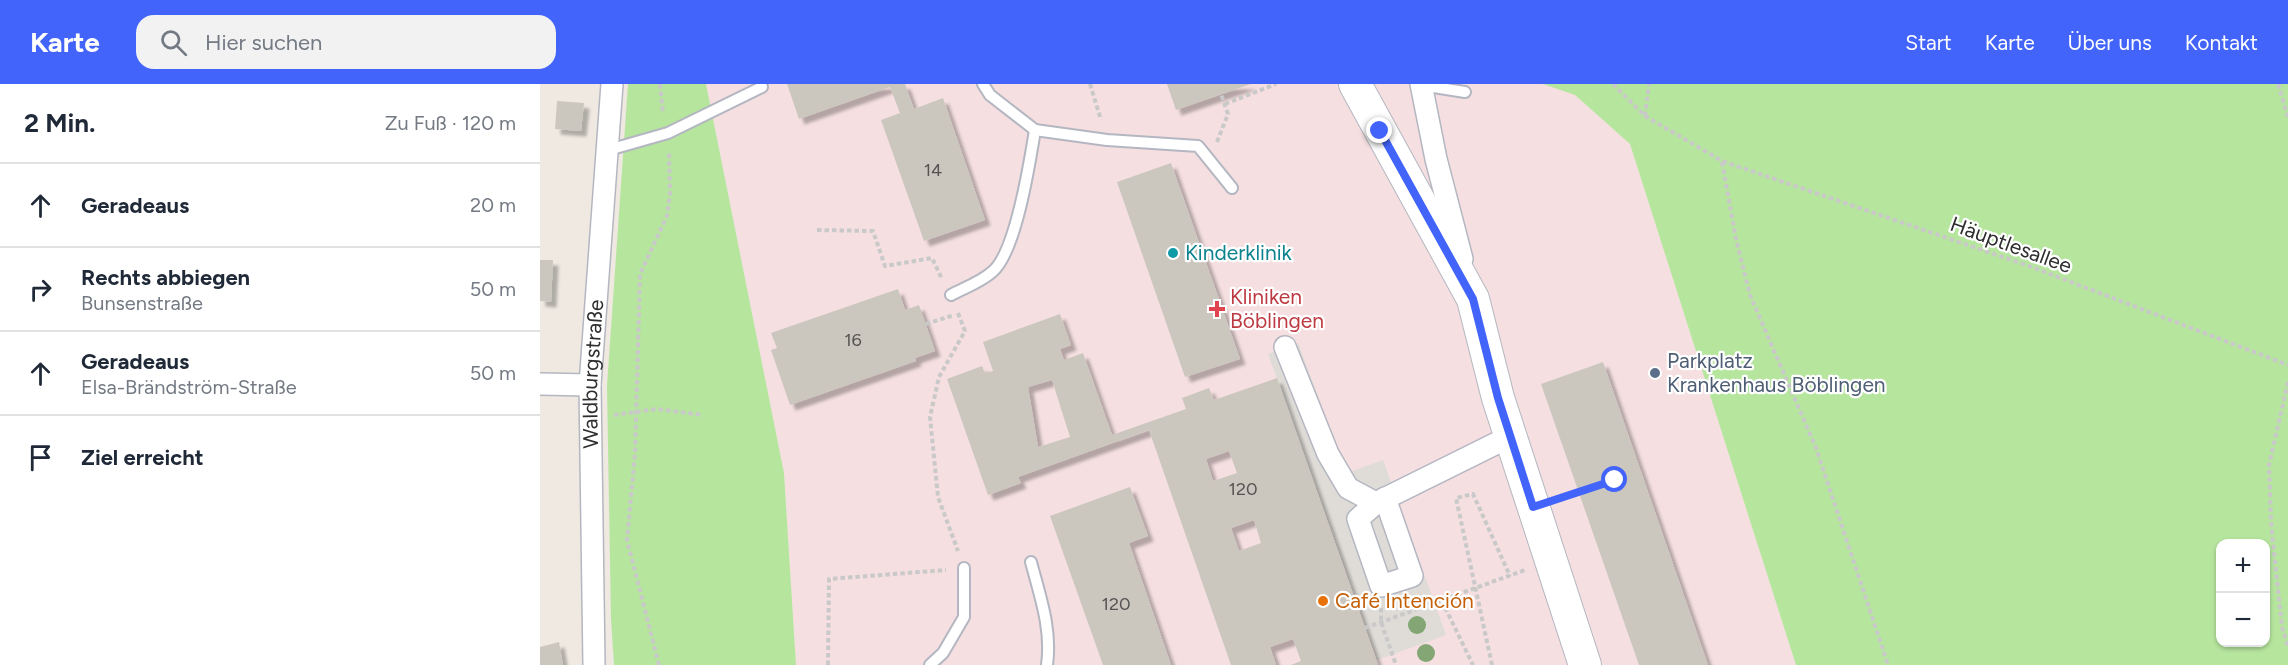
<!DOCTYPE html>
<html lang="de">
<meta charset="utf-8">
<style>
:root{--surface:#fff;--page:#f2f2f3;--text:#1f2937;--muted:#747a83;--line:#e0e1e3;--accent:#4264fb}
body{margin:0;font-family:Figtree,sans-serif;background:var(--page);color:var(--text)}
.controls{position:absolute;right:18px;bottom:18px;display:grid;overflow:hidden;border-radius:12px;box-shadow:0 2px 4px #0004}
.controls button{width:54px;height:54px;display:grid;place-items:center;padding:0;border:0;border-bottom:2px solid var(--line);background:var(--surface);color:var(--text);font:30px sans-serif}
.stop{position:absolute;width:18px;height:18px;margin:-14px;border:4px solid #4264fb;border-radius:50%;background:#fff}
.stop.end{background:#4264fb;border-color:#fff;box-shadow:0 2px 6px #0008}
.list{margin:0;padding:0;list-style:none}
h2{display:flex;justify-content:space-between;align-items:center;height:78px;margin:0;padding:0 24px;font-size:26px}
h2 small{font-size:20px;font-weight:400;color:var(--muted)}
.list li{display:grid;grid-template-columns:39px 1fr auto;gap:18px;align-items:center;box-sizing:border-box;height:84px;padding:0 24px;border-top:2px solid var(--line)}
.list b{display:block;font-size:22px;white-space:nowrap}
.list p{margin:0;font-size:20px;white-space:nowrap;color:var(--muted)}
.list em{font-size:20px;font-style:normal;color:var(--muted)}
.icon{flex:none;width:33px;height:33px;fill:none;stroke:currentColor;stroke-width:2;stroke-linecap:round;stroke-linejoin:round}
.map{position:relative;flex:none;width:1748px;height:581px;overflow:hidden}
header{display:flex;align-items:center;gap:36px;box-sizing:border-box;height:84px;padding:0 30px;background:var(--accent);color:#fff}
header strong{font-size:28px}
nav{display:flex;gap:33px;margin-inline-start:auto;font-size:21px}
.search{width:420px;height:54px;background:var(--page);display:flex;align-items:center;gap:15px;box-sizing:border-box;padding:0 21px;border-radius:18px;color:var(--muted);font-size:22px}
main{display:flex}
aside{flex:1;background:var(--surface)}
.map>svg:first-child{display:block}
.medical{fill:#f5dfe0}
.green{fill:#b6e59e;fill-rule:evenodd}
.plaza{fill:#dfdcd8}
.building{fill:#cbc7bf;fill-rule:evenodd;filter:url(#shadow)}
.lines{fill:none;stroke-linecap:round;stroke-linejoin:round}
.lane-casing{stroke:#b4b7c1;stroke-width:14}
.street-casing{stroke:#b4b7c1;stroke-width:24}
.secondary-casing{stroke:#b4b7c1;stroke-width:34}
.path{stroke:#c9c9c9;stroke-width:4;stroke-dasharray:4.5 3;stroke-linecap:butt}
.lane{stroke:#fff;stroke-width:10}
.street{stroke:#fff;stroke-width:21}
.secondary{stroke:#fff;stroke-width:32}
.tree{fill:#84a574}
.route{stroke:#4264fb;stroke-width:8}
.culture-dot{fill:#0f9aa8;stroke:#fff;stroke-width:2}
.health-dot{fill:#e0444e;stroke:#fff;stroke-width:2}
.service-dot{fill:#5c6f8a;stroke:#fff;stroke-width:2}
.food-dot{fill:#e8710a;stroke:#fff;stroke-width:2}
.labels{text-anchor:middle;stroke-width:4.5;stroke-linejoin:round;paint-order:stroke}
.number-label{font-size:18px;fill:#555452}
.street-label{font-size:21px;fill:#2e2e2e;stroke:#fff}
.culture-label{font-size:21px;fill:#0d838f;stroke:#fff;text-anchor:start}
.health-label{font-size:21px;fill:#be3a42;stroke:#fff;text-anchor:start}
.service-label{font-size:21px;fill:#4e5e75;stroke:#fff;text-anchor:start}
.food-label{font-size:21px;fill:#c56008;stroke:#fff;text-anchor:start}
</style>
<header>
<strong>Karte</strong>
<div class="search"><svg class="icon" aria-label="search" viewBox="0 0 24 24"><circle cx="10" cy="10" r="6"/><path d="M15 15l6 6"/></svg>Hier suchen</div>
<nav><a>Start</a><a>Karte</a><a>Über uns</a><a>Kontakt</a></nav>
</header>
<main>
<aside>
<h2>2 Min.<small>Zu Fuß · 120 m</small></h2>
<ul class="list">
<li><svg class="icon" aria-label="ahead" viewBox="0 0 24 24"><path d="M12 20V5M6 11l6-6 6 6"/></svg><div><b>Geradeaus</b></div><em>20 m</em></li>
<li><svg class="icon" aria-label="right" viewBox="0 0 24 24"><path d="M7 20v-9h11M14 6l5 5-5 5"/></svg><div><b>Rechts abbiegen</b><p>Bunsenstraße</p></div><em>50 m</em></li>
<li><svg class="icon" aria-label="ahead" viewBox="0 0 24 24"><path d="M12 20V5M6 11l6-6 6 6"/></svg><div><b>Geradeaus</b><p>Elsa-Brändström-Straße</p></div><em>50 m</em></li>
<li><svg class="icon" aria-label="arrive" viewBox="0 0 24 24"><path d="M6 21V4h12l-3 4 3 4H6"/></svg><div><b>Ziel erreicht</b></div></li>
</ul>
</aside>
<div class="map">
<svg width="1748" height="581" viewBox="0 0 1748 581">
<defs>
<filter id="shadow"><feDropShadow dx="5.5" dy="5.5" stdDeviation="1.5" flood-color="#0004"/></filter>
</defs>
<rect width="100%" height="100%" fill="#efe9e1"/>
<polygon class="medical" points="166,0 1003,0 1035,11 1090,60 1256,581 256,581 244,389"/>
<g class="green">
<polygon points="88,0 166,0 244,389 256,581 74,581 71,535 67,302"/>
<path d="M1003,0H1748V581H1256L1090,60L1035,11ZM1680,460H1726V558H1680Z"/>
</g>
<polygon class="plaza" points="758,259 807,389 843,376 906,551 837,576 728,270"/>
<g class="building">
<polygon points="247,0 365,0 374,25 403,14 445,136 384,157 341,36 360,29 350,3 259,35"/>
<polygon points="627,0 711,0 636,26"/>
<polygon points="17,17 44,19 41,47 15,45"/>
<polygon points="631,79 700,275 645,293 577,98"/>
<polygon points="0,176 13,176 11,218 0,217"/>
<polygon points="358,205 365,226 379,221 395,267 375,274 376,277 250,321 231,266 237,264 231,249"/>
<path d="M520,230L531,261L520,265L524,276L543,269L572,351L646,325L642,314L669,304L674,316L737,294L838,581H751L761,577L753,555L730,563L736,581H691L609,346L478,393L481,399L448,411L407,295L442,282L445,289L453,287L443,258ZM512,296L530,353L498,363L488,303ZM689,367L697,389L673,397L666,375ZM714,436L721,459L699,467L691,444Z"/>
<polygon points="1063,278 1168,581 1099,581 1001,300"/>
<polygon points="590,403 608,452 589,459 631,581 563,581 510,432"/>
<polygon points="19,558 23,581 0,581 0,563"/>
</g>
<g class="lines">
<g class="lane-casing">
<g id="lane">
<polyline points="443,0 450,11 495,46 567,56 658,62 692,104"/>
<polyline points="881,1 925,8"/>
<polyline points="65,67 128,49 222,3"/>
<path d="M411,211C424,204 441,198 452,188C476,169 490,77 495,46"/>
<path d="M491,478C500,512 512,545 507,581"/>
<polyline points="390,581 403,569 424,533 424,484"/>
</g>
</g>
<g class="street-casing">
<g id="street">
<polyline points="881,0 896,75 922,175"/>
<polyline points="745,263 788,370 808,404 836,419 971,352"/>
<polyline points="0,300 50,301"/>
<polyline points="836,419 818,435 841,502 872,492 845,414"/>
<path id="s1" d="M54,581L50,301L72,0"/>
</g>
</g>
<g class="secondary-casing">
<polyline id="secondary" points="815,0 933,215 958,314 1045,581"/>
</g>
<g class="path">
<polyline points="120,0 123,30"/>
<polyline points="550,0 561,36"/>
<polyline points="1073,0 1105,32 1182,77 1489,182 1748,281"/>
<polyline points="1738,0 1748,33"/>
<polyline points="685,20 736,0"/>
<polyline points="1105,32 1109,0"/>
<polyline points="677,58 688,30 681,10"/>
<polyline points="1182,78 1196,155 1210,211 1276,364 1348,581"/>
<polyline points="277,146 333,147 345,182 392,174 402,195"/>
<polyline points="418,229 425,247 399,293 390,333 398,413 418,467"/>
<polyline points="386,240 414,231"/>
<polyline points="1748,298 1729,381 1731,439 1742,543 1748,562"/>
<polyline points="74,331 117,325 163,331"/>
<polyline points="1021,414 1075,396"/>
<polyline points="902,517 933,581"/>
<polyline points="841,524 841,538 856,581"/>
<polyline points="825,544 985,486"/>
<polyline points="119,581 87,456 95,370 100,190 127,132 130,109 129,67"/>
<polyline points="288,581 289,495 406,486"/>
<polyline points="952,581 916,414 933,410 970,492"/>
</g>
<use href="#lane" class="lane"/>
<use href="#street" class="street"/>
<use href="#secondary" class="secondary"/>
</g>
<g class="tree">
<circle cx="877" cy="541" r="9"/>
<circle cx="886" cy="569" r="9"/>
</g>
<g class="lines">
<polyline class="route" points="840,47 933,215 958,314 993,423 1075,396"/>
</g>
<circle class="culture-dot" cx="633" cy="169" r="6"/>
<path class="health-dot" d="M674 216h6v6h6v6h-6v6h-6v-6h-6v-6h6z"/>
<circle class="service-dot" cx="1115" cy="289" r="6"/>
<circle class="food-dot" cx="783" cy="517" r="6"/>
<g class="labels">
<g class="number-label">
<text x="393" y="92">14</text>
<text x="313" y="262">16</text>
<text x="703" y="411">120</text>
<text x="576" y="526">120</text>
</g>
<g class="street-label">
<text transform="translate(1471 161) rotate(20)" y="7">Häuptlesallee</text>
<text dy="7" stroke="none"><textPath href="#s1" startOffset="291">Waldburgstraße</textPath></text>
</g>
<g class="culture-label">
<text x="645" y="176">Kinderklinik</text>
</g>
<g class="health-label">
<text x="690" y="220">Kliniken<tspan x="690" dy="24">Böblingen</tspan></text>
</g>
<g class="service-label">
<text x="1127" y="284">Parkplatz<tspan x="1127" dy="24">Krankenhaus Böblingen</tspan></text>
</g>
<g class="food-label">
<text x="795" y="524">Café Intención</text>
</g>
</g>
</svg>
<div class="controls">
<button>+</button>
<button>−</button>
</div>
<div class="stop" style="left:1075px;top:396px"></div>
<div class="stop end" style="left:840px;top:47px"></div>
</div>
</main>
